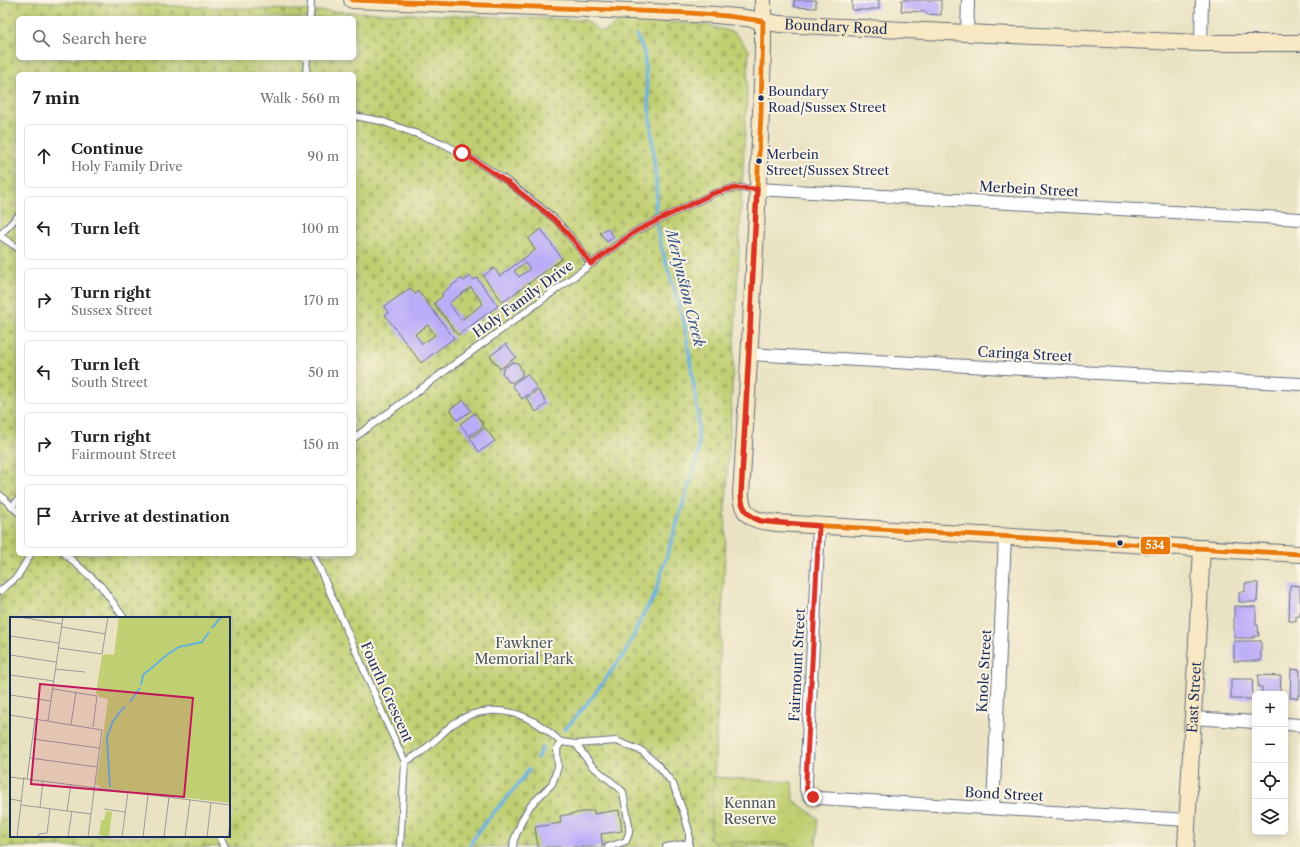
<!DOCTYPE html>
<meta charset="utf-8">
<style>
:root{--surface:#fff;--page:#f2f2f2;--text:#202124;--muted:#757577;--line:#e0e0e0}
body{margin:0;font-family:"Libre Caslon Text",serif;background:var(--page);color:var(--text)}
.controls{position:absolute;right:12px;bottom:12px;display:grid;overflow:hidden;border-radius:6px;box-shadow:0 2px 10px #0003}
.controls button{width:36px;height:36px;display:grid;place-items:center;padding:0;border:0;border-bottom:1px solid var(--line);background:var(--surface);color:var(--text);font:20px sans-serif}
.stop{position:absolute;width:12px;height:12px;margin:-9px;border:3px solid #d93025;border-radius:50%;background:#fff}
.stop.end{background:#d93025;border-color:#fff;box-shadow:0 1px 4px #0008}
.list{margin:0;padding:0;list-style:none}
h2{display:flex;justify-content:space-between;align-items:center;height:52px;margin:0;padding:0 16px;font-size:17px}
h2 small{font-size:13px;font-weight:400;color:var(--muted)}
.list li{display:grid;grid-template-columns:26px 1fr auto;gap:12px;align-items:center;box-sizing:border-box;height:64px;margin:0 8px 8px;padding:0 8px;border:1px solid var(--line);border-radius:6px}
.list b{display:block;font-size:15px;white-space:nowrap}
.list p{margin:0;font-size:13px;white-space:nowrap;color:var(--muted)}
.list em{font-size:13px;font-style:normal;color:var(--muted)}
.icon{flex:none;width:22px;height:22px;fill:none;stroke:currentColor;stroke-width:2;stroke-linecap:round;stroke-linejoin:round}
.map{position:relative;flex:none;width:1300px;height:847px;overflow:hidden}
.search{position:absolute;background:var(--surface);box-shadow:0 2px 10px #0003;left:16px;top:16px;width:340px;height:44px;display:flex;align-items:center;gap:10px;box-sizing:border-box;padding:0 14px;border-radius:6px;color:var(--muted);font-size:15px}
.panel{position:absolute;background:var(--surface);box-shadow:0 2px 10px #0003;left:16px;top:72px;width:340px;height:484px;border-radius:6px}
.map>svg:first-child{display:block}
.cemetery{fill:url(#cemetery-stones);stroke:#6e7f68;fill-rule:evenodd}
.park{fill:url(#park-crowns);stroke:#6e7f68}
.lines{fill:none;stroke-linecap:round;stroke-linejoin:round}
.stream{stroke:#66b2df;stroke-width:3.5}
.building{fill:#bbacf9;fill-rule:evenodd}
.lane-casing{stroke:#636e81;stroke-width:8}
.street-casing{stroke:#636e81;stroke-width:14}
.secondary-casing{stroke:#636e81;stroke-width:18}
.lane{stroke:#fff;stroke-width:6}
.street{stroke:#fff;stroke-width:12}
.secondary{stroke:#f8e8c3;stroke-width:16}
.bus-1-casing{stroke:#fcf5e5;stroke-width:8}
.bus-1{stroke:#e87a09;stroke-width:5}
.route{stroke:#d93025;stroke-width:5}
.bus-dot{fill:#1b2f5e;stroke:#fcf5e5;stroke-width:1.5}
.labels{text-anchor:middle;stroke-width:4;stroke-linejoin:round;paint-order:stroke}
.bus-label{font-size:13px;fill:#1b2f5e;stroke:#fcf5e5;text-anchor:start}
.street-label{font-size:14px;fill:#1b2f5e;stroke:#fcf5e5}
.park-label{font-size:14px;fill:#445763;stroke:#fcf5e5}
.water-label{font-size:15px;font-style:italic;fill:#325685;stroke:#fcf5e5}
.inset-river{fill:none;stroke:#66b2df;stroke-width:2}
.inset-road{fill:none;stroke:#979b9b;stroke-width:1}
.view{fill:#c2185b;fill-opacity:0.15;stroke:#c2185b;stroke-width:2}
.inset-edge{fill:none;stroke:#1b2f5e;stroke-width:2}
.line-badge{stroke:#fcf5e5;stroke-width:1.5}
.badge-label{font-size:11px;text-anchor:middle;font-weight:bold;fill:#fff}
</style>
<div class="map">
<svg width="1300" height="847" viewBox="0 0 1300 847">
<defs>
<pattern id="cemetery-stones" width="16" height="16" patternUnits="userSpaceOnUse"><rect width="16" height="16" fill="#c0cf71"/><path d="M2 7V4a2 2 0 0 1 4 0v3zM10 15v-3a2 2 0 0 1 4 0v3z" fill="#a4b264"/></pattern>
<pattern id="park-crowns" width="20" height="18" patternUnits="userSpaceOnUse"><rect width="20" height="18" fill="#c0cf71"/><path d="M2 6a3 3 0 1 1 6 0M12 15a3 3 0 1 1 6 0" fill="none" stroke="#a4b264"/></pattern>
</defs>
<rect width="100%" height="100%" fill="#fcf5e5"/>
<filter id="ink" filterUnits="userSpaceOnUse"><feTurbulence type="fractalNoise" baseFrequency=".025" numOctaves="2"/><feDisplacementMap in="SourceGraphic" scale="8" xChannelSelector="R" yChannelSelector="G"/><feConvolveMatrix kernelMatrix="1 2 1 2 8 2 1 2 1" color-interpolation-filters="sRGB"/></filter>
<filter id="wash" filterUnits="userSpaceOnUse"><feTurbulence type="fractalNoise" baseFrequency=".012" numOctaves="4" result="noise"/><feDisplacementMap in="SourceGraphic" scale="16" xChannelSelector="R" yChannelSelector="G"/><feGaussianBlur stdDeviation="0.9" result="paint"/><feColorMatrix in="noise" values="0 0 0 0 0 0 0 0 0 0 0 0 0 0 0 0 0 1.4 0 .05"/><feComposite in="paint" operator="in"/></filter>
<g filter="url(#wash)">
<rect width="100%" height="100%" fill="#eae3c3"/>
<path class="cemetery" d="M0,0L585,20L600,31H606L621,20L698,24L711,26L735,33L749,50L727,490L725,506L726,535L714,781L710,840L789,844V847H0ZM18,18H354V58H18ZM18,74H354V554H18ZM11,618H229V836H11Z"/>
<polygon class="park" points="714,777 792,782 793,800 818,818 816,847 789,847 789,844 710,841"/>
<g class="lines">
<g class="stream">
<polyline points="564,729 570,724 593,696 626,651 643,615 654,597 693,472 698,454 698,414 685,326 659,239 655,214 657,192 644,52 636,35"/>
<polyline points="537,758 543,747"/>
<path d="M470,847C473,837 479,831 485,823C499,805 517,789 529,769"/>
</g>
</g>
<g id="blocks">
<g class="building">
<polygon points="794,0 816,0 816,8 794,7"/>
<polygon points="852,0 879,0 879,9 870,9 870,10 852,10"/>
<polygon points="902,0 941,0 941,15 926,14 926,12 901,11"/>
<polygon points="607,228 614,237 607,242 600,233"/>
<path d="M541,229L562,259L503,302L483,276L494,268L500,276L535,250L528,239ZM525,263L530,269L519,277L514,271Z"/>
<path d="M471,276L474,280L477,278L498,306L458,335L434,303L443,296L441,294L462,278L464,281ZM471,287L483,304L461,320L449,303Z"/>
<path d="M410,288L415,294L418,291L454,338L421,363L385,315L389,313L384,307ZM428,325L435,335L422,344L415,334Z"/>
<polygon points="506,344 516,357 500,369 490,356"/>
<polygon points="513,362 518,363 522,371 522,376 513,382 509,382 502,373 503,369"/>
<polygon points="527,374 537,388 522,399 512,385"/>
<polygon points="538,390 547,404 536,412 526,398"/>
<polygon points="464,400 471,411 457,420 450,409"/>
<polygon points="475,413 484,426 469,436 460,424"/>
<polygon points="485,428 495,441 479,452 470,438"/>
<polygon points="1245,583 1258,583 1257,602 1239,602 1239,592 1245,592"/>
<polygon points="1290,585 1300,586 1300,616 1296,616 1296,621 1289,621"/>
<polygon points="1234,606 1256,607 1256,625 1258,625 1259,636 1254,636 1254,638 1234,638"/>
<rect x="1234" y="641" width="27" height="20"/>
<polygon points="1291,669 1300,670 1300,695 1298,695 1298,698 1290,698"/>
<polygon points="1258,675 1281,676 1280,694 1262,694 1262,687 1258,687"/>
<polygon points="1231,679 1253,679 1252,699 1231,699"/>
<polygon points="594,810 594,814 619,810 622,831 601,834 603,847 538,847 535,827 561,823 560,816"/>
</g>
</g>
</g>
<g filter="url(#ink)">
<use href="#blocks" fill-opacity="0" stroke="#636e81" stroke-width="1"/>
<g class="lines">
<g class="lane-casing">
<g id="lane">
<polyline points="310,18 311,0"/>
<polyline points="306,74 307,58"/>
<polyline points="354,116 381,121 442,143 474,160 507,181 555,219 574,241 591,264 354,438"/>
<polyline points="0,235 18,216"/>
<polyline points="0,236 18,248"/>
<polyline points="591,264 636,231 696,202 715,193 729,189 737,188 757,189"/>
<polyline points="0,495 18,512"/>
<polyline points="12,506 18,500"/>
<polyline points="65,554 101,586 124,618"/>
<polyline points="313,554 356,651 385,719 405,762 400,847"/>
<polyline points="0,591 17,577 31,554"/>
<polyline points="561,742 576,744 616,741 642,751 659,766 673,784 684,814 689,831 689,847"/>
<polyline points="576,744 591,765 618,787 623,792 629,826 629,833 626,841 608,847"/>
<path d="M405,762C410,759 415,756 420,753C432,744 442,733 453,724C476,708 504,707 529,719C541,724 551,734 561,742L557,749L558,767L552,784L530,806L522,820L514,840L513,847"/>
<polyline points="220,836 225,847"/>
<polyline points="666,847 689,843"/>
</g>
</g>
<g class="street-casing">
<g id="street">
<polyline points="967,33 968,0"/>
<polyline points="1201,43 1202,0"/>
<polyline points="757,189 1300,219"/>
<polyline points="749,354 1300,384"/>
<polyline points="819,526 806,780 806,789 809,795 819,798 1188,820"/>
<polyline points="1193,718 1255,722"/>
<polyline points="1285,724 1300,725"/>
<polyline points="993,808 1005,536"/>
</g>
</g>
<g class="secondary-casing">
<g id="secondary">
<path id="s1" d="M352,0L587,9L716,15L746,18L779,24L967,33L1201,43H1300"/>
<path d="M763,0C763,16 763,32 763,48C759,197 750,346 741,495C742,518 756,521 776,523L1300,554"/>
<path id="s2" d="M1186,847L1202,548"/>
</g>
</g>
<use href="#lane" class="lane"/>
<use href="#street" class="street"/>
<use href="#secondary" class="secondary"/>
<g class="bus-1-casing">
<g id="bus-1">
<polyline points="352,0 690,13 727,16 763,21"/>
<path d="M763,21L761,114L741,495C744,518 755,521 776,523L1300,554"/>
</g>
</g>
<use href="#bus-1" class="bus-1"/>
</g>
</g>
<g class="lines" filter="url(#ink)">
<path class="route" d="M462,153L474,160L507,182L554,219L574,241L591,264L636,231L714,193L729,189L737,188L757,189L749,354L741,495C741,509 748,515 760,521L819,526L806,780L807,793L813,797"/>
</g>
<g class="bus-dot">
<circle cx="761" cy="98" r="3.5"/>
<circle cx="759" cy="161" r="3.5"/>
<circle cx="1120" cy="543" r="3.5"/>
</g>
<g class="labels">
<g class="bus-label">
<text x="768" y="96">Boundary<tspan x="768" dy="16">Road/Sussex Street</tspan></text>
<text x="766" y="159">Merbein<tspan x="766" dy="16">Street/Sussex Street</tspan></text>
</g>
<g class="street-label">
<text dy="5" stroke="none"><textPath href="#s1" startOffset="485">Boundary Road</textPath></text>
<text transform="translate(1029 189) rotate(3)" y="5">Merbein Street</text>
<text transform="translate(523 299) rotate(-36)" y="5">Holy Family Drive</text>
<text transform="translate(1025 354) rotate(3)" y="5">Caringa Street</text>
<text transform="translate(797 665) rotate(-87)" y="5">Fairmount Street</text>
<text transform="translate(984 671) rotate(-87)" y="5">Knole Street</text>
<text transform="translate(387 692) rotate(66)" y="5">Fourth Crescent</text>
<text dy="5" stroke="none"><textPath href="#s2" startOffset="150">East Street</textPath></text>
<text transform="translate(1004 794) rotate(3)" y="5">Bond Street</text>
</g>
<g class="park-label">
<text x="524" y="648">Fawkner<tspan x="524" dy="16">Memorial Park</tspan></text>
<text x="750" y="808">Kennan<tspan x="750" dy="16">Reserve</tspan></text>
</g>
<g class="water-label">
<text transform="translate(685 288) rotate(76)" y="5">Merlynston Creek</text>
</g>
</g>
<g transform="translate(10 617)">
<rect width="220" height="220" fill="#eae3c3"/>
<path d="M109,0H220V186L92,171L86,167L99,75L90,73L95,37L104,38Z" fill="#c0cf71"/>
<path d="M92,38H95L90,73L99,74L98,82L89,80L86,76ZM96,194L102,195L99,220L89,218L91,203H94Z" fill="#c0cf71"/>
<path class="inset-river" d="M202,11L211,0M131,68L133,58L158,37L169,30L192,25L199,15M120,85L130,71M100,170L97,120L103,104L115,89"/>
<path class="inset-road" d="M9,0L52,7M51,10L96,17M0,19L49,26M49,31L92,37L98,0M0,38L46,45M45,52L75,55M0,58L44,64M43,72L87,79L83,110M0,78L41,84M0,98L92,113L78,220M38,104L53,0M61,107L66,75M23,122L89,131M20,141L87,150M0,160L220,188M17,162L25,102M0,182L12,184M11,188L81,197M30,190L33,164M94,192L115,195M57,194L61,167M7,220L14,160M28,220L29,217L37,216L40,192M58,220L62,194M112,220L118,175M133,220L138,178M154,220L159,180M175,220L180,183M197,220L201,185M218,220L220,207"/>
<path class="view" d="M30,67L183,81L174,180L21,167Z"/>
<rect width="220" height="220" class="inset-edge"/>
</g>
<rect class="line-badge" x="1140" y="536" width="31" height="19" rx="4" fill="#e87a09"/>
<g class="badge-label">
<text x="1155" y="549">534</text>
</g>
</svg>
<div class="controls">
<button>+</button>
<button>−</button>
<button><svg class="icon" aria-label="locate" viewBox="0 0 24 24"><circle cx="12" cy="12" r="6"/><path d="M12 2v4M12 18v4M2 12h4M18 12h4"/></svg></button>
<button><svg class="icon" aria-label="layers" viewBox="0 0 24 24"><path d="M12 4l9 5-9 5-9-5zM3 14l9 5 9-5"/></svg></button>
</div>
<div class="stop" style="left:462px;top:153px"></div>
<div class="stop end" style="left:813px;top:797px"></div>
<div class="search"><svg class="icon" aria-label="search" viewBox="0 0 24 24"><circle cx="10" cy="10" r="6"/><path d="M15 15l6 6"/></svg>Search here</div>
<section class="panel">
<h2>7 min<small>Walk · 560 m</small></h2>
<ul class="list">
<li><svg class="icon" aria-label="ahead" viewBox="0 0 24 24"><path d="M12 20V5M6 11l6-6 6 6"/></svg><div><b>Continue</b><p>Holy Family Drive</p></div><em>90 m</em></li>
<li><svg class="icon" aria-label="left" viewBox="0 0 24 24"><path d="M17 20v-9H6M10 6l-5 5 5 5"/></svg><div><b>Turn left</b></div><em>100 m</em></li>
<li><svg class="icon" aria-label="right" viewBox="0 0 24 24"><path d="M7 20v-9h11M14 6l5 5-5 5"/></svg><div><b>Turn right</b><p>Sussex Street</p></div><em>170 m</em></li>
<li><svg class="icon" aria-label="left" viewBox="0 0 24 24"><path d="M17 20v-9H6M10 6l-5 5 5 5"/></svg><div><b>Turn left</b><p>South Street</p></div><em>50 m</em></li>
<li><svg class="icon" aria-label="right" viewBox="0 0 24 24"><path d="M7 20v-9h11M14 6l5 5-5 5"/></svg><div><b>Turn right</b><p>Fairmount Street</p></div><em>150 m</em></li>
<li><svg class="icon" aria-label="arrive" viewBox="0 0 24 24"><path d="M6 21V4h12l-3 4 3 4H6"/></svg><div><b>Arrive at destination</b></div></li>
</ul>
</section>
</div>
